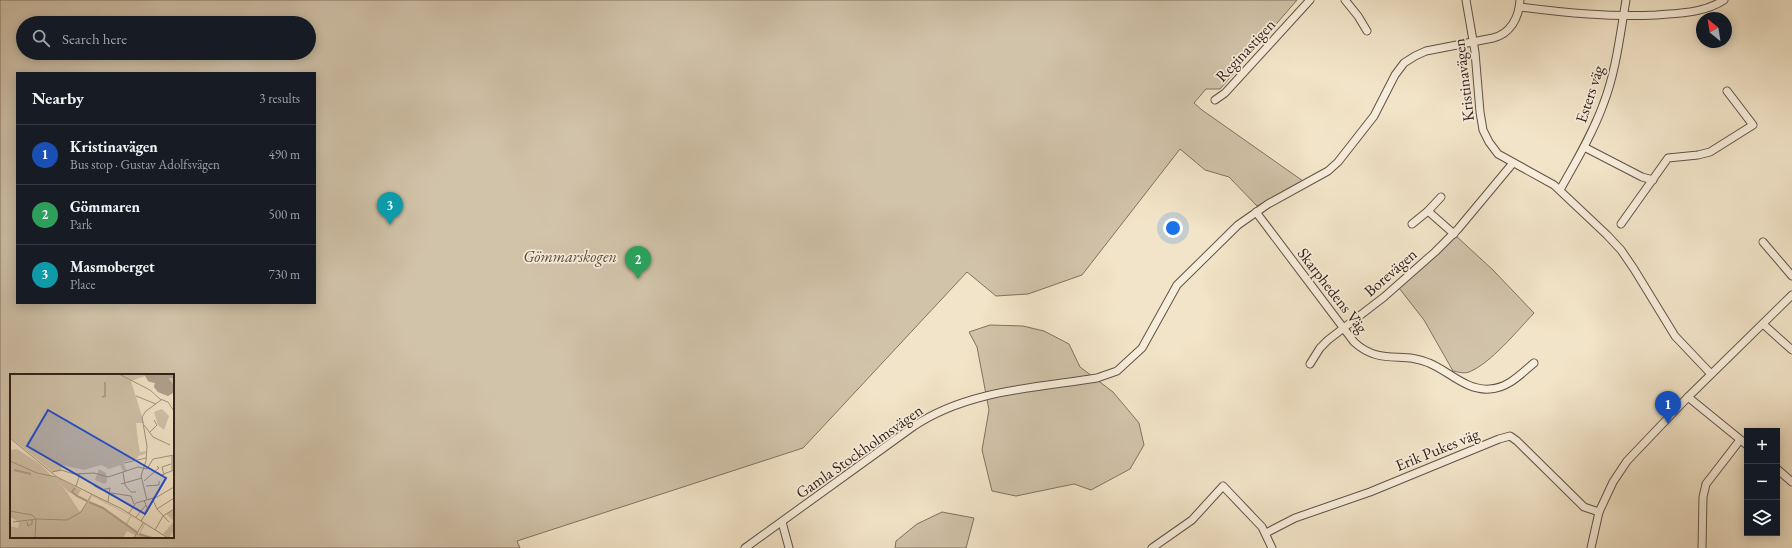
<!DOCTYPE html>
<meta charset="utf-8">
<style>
:root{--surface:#171b24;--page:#242831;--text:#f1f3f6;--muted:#9ea1a6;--line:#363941;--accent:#7c3aed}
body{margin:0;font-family:"EB Garamond",serif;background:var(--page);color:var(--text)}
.controls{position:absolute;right:12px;bottom:12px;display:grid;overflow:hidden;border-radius:0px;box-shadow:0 2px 10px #0003}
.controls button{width:36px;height:36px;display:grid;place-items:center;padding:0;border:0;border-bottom:1px solid var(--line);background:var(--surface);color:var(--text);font:20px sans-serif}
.compass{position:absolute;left:1696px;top:12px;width:36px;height:36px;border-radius:50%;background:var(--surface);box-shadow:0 2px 10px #0003;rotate:330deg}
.you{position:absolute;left:1173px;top:228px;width:14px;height:14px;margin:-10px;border:3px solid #fff;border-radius:50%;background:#1a73e8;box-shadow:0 0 0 6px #1a73e833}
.badge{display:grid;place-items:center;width:26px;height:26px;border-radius:50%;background:var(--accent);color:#fff;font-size:13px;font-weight:700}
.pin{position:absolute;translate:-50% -33px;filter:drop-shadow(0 1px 2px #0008)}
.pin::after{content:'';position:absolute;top:21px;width:14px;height:12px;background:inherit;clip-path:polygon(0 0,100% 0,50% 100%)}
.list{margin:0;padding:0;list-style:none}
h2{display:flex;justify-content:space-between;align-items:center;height:52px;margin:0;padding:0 16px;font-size:17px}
h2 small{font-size:13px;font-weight:400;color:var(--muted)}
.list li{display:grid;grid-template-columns:26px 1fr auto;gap:12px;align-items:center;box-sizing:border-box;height:60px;padding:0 16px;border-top:1px solid var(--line)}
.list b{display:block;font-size:15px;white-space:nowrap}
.list p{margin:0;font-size:13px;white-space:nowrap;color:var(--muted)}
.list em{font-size:13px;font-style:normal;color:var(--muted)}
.icon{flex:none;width:22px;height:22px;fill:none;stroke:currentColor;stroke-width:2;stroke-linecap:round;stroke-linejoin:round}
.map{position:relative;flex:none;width:1792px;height:548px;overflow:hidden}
.search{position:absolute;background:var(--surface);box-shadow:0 2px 10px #0003;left:16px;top:16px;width:300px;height:44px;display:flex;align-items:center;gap:10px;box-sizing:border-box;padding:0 14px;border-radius:22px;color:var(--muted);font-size:15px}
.panel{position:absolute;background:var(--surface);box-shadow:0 2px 10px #0003;left:16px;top:72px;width:300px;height:232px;border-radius:0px}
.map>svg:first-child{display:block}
.green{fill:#d1c3aa;stroke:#817262;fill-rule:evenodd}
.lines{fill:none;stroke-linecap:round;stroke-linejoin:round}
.minor-casing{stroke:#615246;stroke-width:9}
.minor{stroke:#f7eddb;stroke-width:7}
.labels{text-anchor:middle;stroke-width:3.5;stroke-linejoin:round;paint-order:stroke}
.street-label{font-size:16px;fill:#31211a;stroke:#f7eddb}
.park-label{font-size:16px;font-style:italic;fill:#594a3e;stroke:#f7eddb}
.inset-river{fill:none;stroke:#b0a28d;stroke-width:2}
.inset-road{fill:none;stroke:#a59682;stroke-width:1}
.view{fill:#1d4ed8;fill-opacity:0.15;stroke:#1d4ed8;stroke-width:2}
.inset-edge{fill:none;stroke:#31211a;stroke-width:2}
</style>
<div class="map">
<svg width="1792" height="548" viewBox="0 0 1792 548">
<rect width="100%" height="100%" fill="#f2e4c8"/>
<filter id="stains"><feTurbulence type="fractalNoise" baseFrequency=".005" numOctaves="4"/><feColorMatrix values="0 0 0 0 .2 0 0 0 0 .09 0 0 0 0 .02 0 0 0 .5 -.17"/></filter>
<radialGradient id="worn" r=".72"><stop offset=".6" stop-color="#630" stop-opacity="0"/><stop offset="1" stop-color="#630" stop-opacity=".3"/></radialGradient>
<g class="green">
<path d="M0,0H1297L1220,89H1206L1194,103L1202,110L1303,181L1257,206L1229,177L1205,170L1180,149L1082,275L1028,294L996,296L967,272L803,448L517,541L520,548H0ZM23,23H309V53H23ZM17,73H315V303H17ZM11,375H173V537H11Z"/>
<path d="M1455,235L1493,270L1534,313C1518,330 1490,364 1469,372C1464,374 1458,372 1453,371L1424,320L1399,288Z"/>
<polygon points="990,325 1023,326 1044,331 1069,344 1080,367 1113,392 1139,423 1144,445 1130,469 1091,490 1074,484 1016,496 992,491 982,450 989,410 977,347 969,332"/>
<polygon points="942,512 974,518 966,548 895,548 896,541 917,524"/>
</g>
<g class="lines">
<g class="minor-casing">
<g id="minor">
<polyline points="1345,0 1358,16 1367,31"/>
<polyline points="1466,0 1475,52 1480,112 1483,130 1489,142 1498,154 1554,185 1607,235 1621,250 1634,269 1675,336 1711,374"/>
<path d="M1520,7C1567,13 1609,17 1656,15C1680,13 1704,13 1724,0"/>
<polyline points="1215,100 1225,93 1310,0"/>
<polyline points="1584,147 1642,177 1653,180"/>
<path d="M1560,190C1575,163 1592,135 1603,105C1616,72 1620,35 1626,0"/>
<polyline points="1428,211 1454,234"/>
<path d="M1256,212L1354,342C1380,366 1403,351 1429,363C1449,371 1466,391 1490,389C1508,388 1521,374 1534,363"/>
<polyline points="1412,224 1428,211 1441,197"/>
<polyline points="1621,224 1668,158 1698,155 1710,152 1753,125 1727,91"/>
<polyline points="1763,242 1792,276"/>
<polyline points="1763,324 1792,350"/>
<polyline points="1310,364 1320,348 1328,340 1384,297 1435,252 1458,229 1513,163"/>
<polyline points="1688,397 1747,445"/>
<polyline points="1777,469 1792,482"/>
<polyline points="782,522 789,548"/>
<polyline points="1266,533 1295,518 1370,492 1499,439 1510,436 1517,441 1584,507 1599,512"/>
<path d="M745,548L914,426C968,390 1035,388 1097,378L1117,371L1142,348L1177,285L1238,225L1268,204L1328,171L1338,162L1374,116L1395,75L1404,63L1415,56L1426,51L1493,38C1510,34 1519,18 1520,0"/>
<polyline points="1152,548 1192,520 1223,486 1262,527 1272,548"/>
<polyline points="1591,548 1599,512 1613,482 1627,461 1688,397 1792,295"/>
<polyline points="1702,548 1703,497 1706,484 1740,440"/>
</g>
</g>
<use href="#minor" class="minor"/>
</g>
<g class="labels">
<g class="street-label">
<text transform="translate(1245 50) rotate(-47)" y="6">Reginastigen</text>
<text transform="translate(1463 80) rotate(-97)" y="6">Kristinavägen</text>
<text transform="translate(1589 94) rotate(-72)" y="6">Esters väg</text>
<text transform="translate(1390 272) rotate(-41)" y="6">Borevägen</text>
<text transform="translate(1333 290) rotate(52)" y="6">Skarphedens Väg</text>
<text transform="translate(1437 449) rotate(-22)" y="6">Erik Pukes väg</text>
<text transform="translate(859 451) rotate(-35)" y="6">Gamla Stockholmsvägen</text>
</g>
<g class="park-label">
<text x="570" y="262">Gömmarskogen</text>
</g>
</g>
<g transform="translate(10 374)">
<rect width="164" height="164" fill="#f2e4c8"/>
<path d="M0,0H164V18L158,22L148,18L144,13L145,9L139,8L135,2L121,7L134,49H126L128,67L130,78L136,77L135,80L128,82V84L113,88L117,97H113L110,91L99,95L91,91L74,96L52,91L51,97L43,98L0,63ZM152,35L159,42L154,56L148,51L144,38ZM7,75L30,90L54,114L70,138L83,121L125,144L121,143L117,151L129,160L134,149L157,164L135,150L130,160L143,164H123L127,162L117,157L113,164H0V152L8,154L9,148L0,143V76ZM82,122L120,142L116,150L94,134L79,128ZM89,95L96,99L97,107L95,110L85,106ZM47,103L71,116L67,122L77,128L67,123L62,118L60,119L44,104ZM164,135V156L159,164L153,160L164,147L156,140Z" fill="#d1c3aa" fill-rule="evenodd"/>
<path d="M134,0H164V4H158L164,11L163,19L158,22L148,18L144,13L145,9L138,7Z" fill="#b0a28d"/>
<path class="inset-river" d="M92,23L95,22V8M4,96L21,100M65,114L62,118L67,122L77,127M79,128L93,134L128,159M129,160L142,164"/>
<path class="inset-road" d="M109,0L140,16L150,25L158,28L164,37M126,22L146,30M134,51L143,63L160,71M140,58L147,51L144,46M0,64L47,103L112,135L158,164M0,87L27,99L46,103M114,89L136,84M139,94L151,101L164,96M162,96V82M42,98L51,96L64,100L84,99L98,103L128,93L137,95L143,85L164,81M113,98L115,111L121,118H126M154,101L152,93L161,90M134,107L149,94L147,92M111,110L132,104M66,112L70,100M84,112L92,116L100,114L98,128M136,112L149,111V107M101,119L121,122L124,130M142,124L147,135L159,148M137,126L131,102L136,87L137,72L132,43L136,37L151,26M147,135L164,124M0,137L22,141L26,145M119,139L126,129L147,123L164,113M126,143L136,131M131,147L138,136L134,126M3,148L27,145L57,146L71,138L82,120M17,148L18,152L22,150V146M145,156L153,142L164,135M25,164L26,145M124,164L133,149"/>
<path class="view" d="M38,36L156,104L135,140L17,72Z"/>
<rect width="164" height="164" class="inset-edge"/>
</g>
<rect width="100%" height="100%" filter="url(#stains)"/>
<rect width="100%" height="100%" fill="url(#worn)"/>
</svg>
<div class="controls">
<button>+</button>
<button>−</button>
<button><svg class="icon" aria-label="layers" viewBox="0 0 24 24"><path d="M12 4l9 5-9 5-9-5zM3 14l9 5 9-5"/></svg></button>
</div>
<svg class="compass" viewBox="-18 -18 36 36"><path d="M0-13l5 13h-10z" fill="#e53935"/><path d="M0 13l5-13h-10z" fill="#9ea1a6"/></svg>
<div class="you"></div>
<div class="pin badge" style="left:1668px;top:424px;background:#1a4fb4">1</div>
<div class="pin badge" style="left:638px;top:279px;background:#2e9e5b">2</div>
<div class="pin badge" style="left:390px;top:225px;background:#0f9aa8">3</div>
<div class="search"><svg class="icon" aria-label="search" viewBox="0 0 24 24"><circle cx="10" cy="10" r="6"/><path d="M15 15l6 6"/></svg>Search here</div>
<section class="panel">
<h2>Nearby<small>3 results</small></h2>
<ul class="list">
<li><span class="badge" style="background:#1a4fb4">1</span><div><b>Kristinavägen</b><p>Bus stop · Gustav Adolfsvägen</p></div><em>490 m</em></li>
<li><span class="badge" style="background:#2e9e5b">2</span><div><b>Gömmaren</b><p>Park</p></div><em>500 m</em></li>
<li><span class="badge" style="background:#0f9aa8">3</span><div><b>Masmoberget</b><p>Place</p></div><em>730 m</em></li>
</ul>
</section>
</div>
